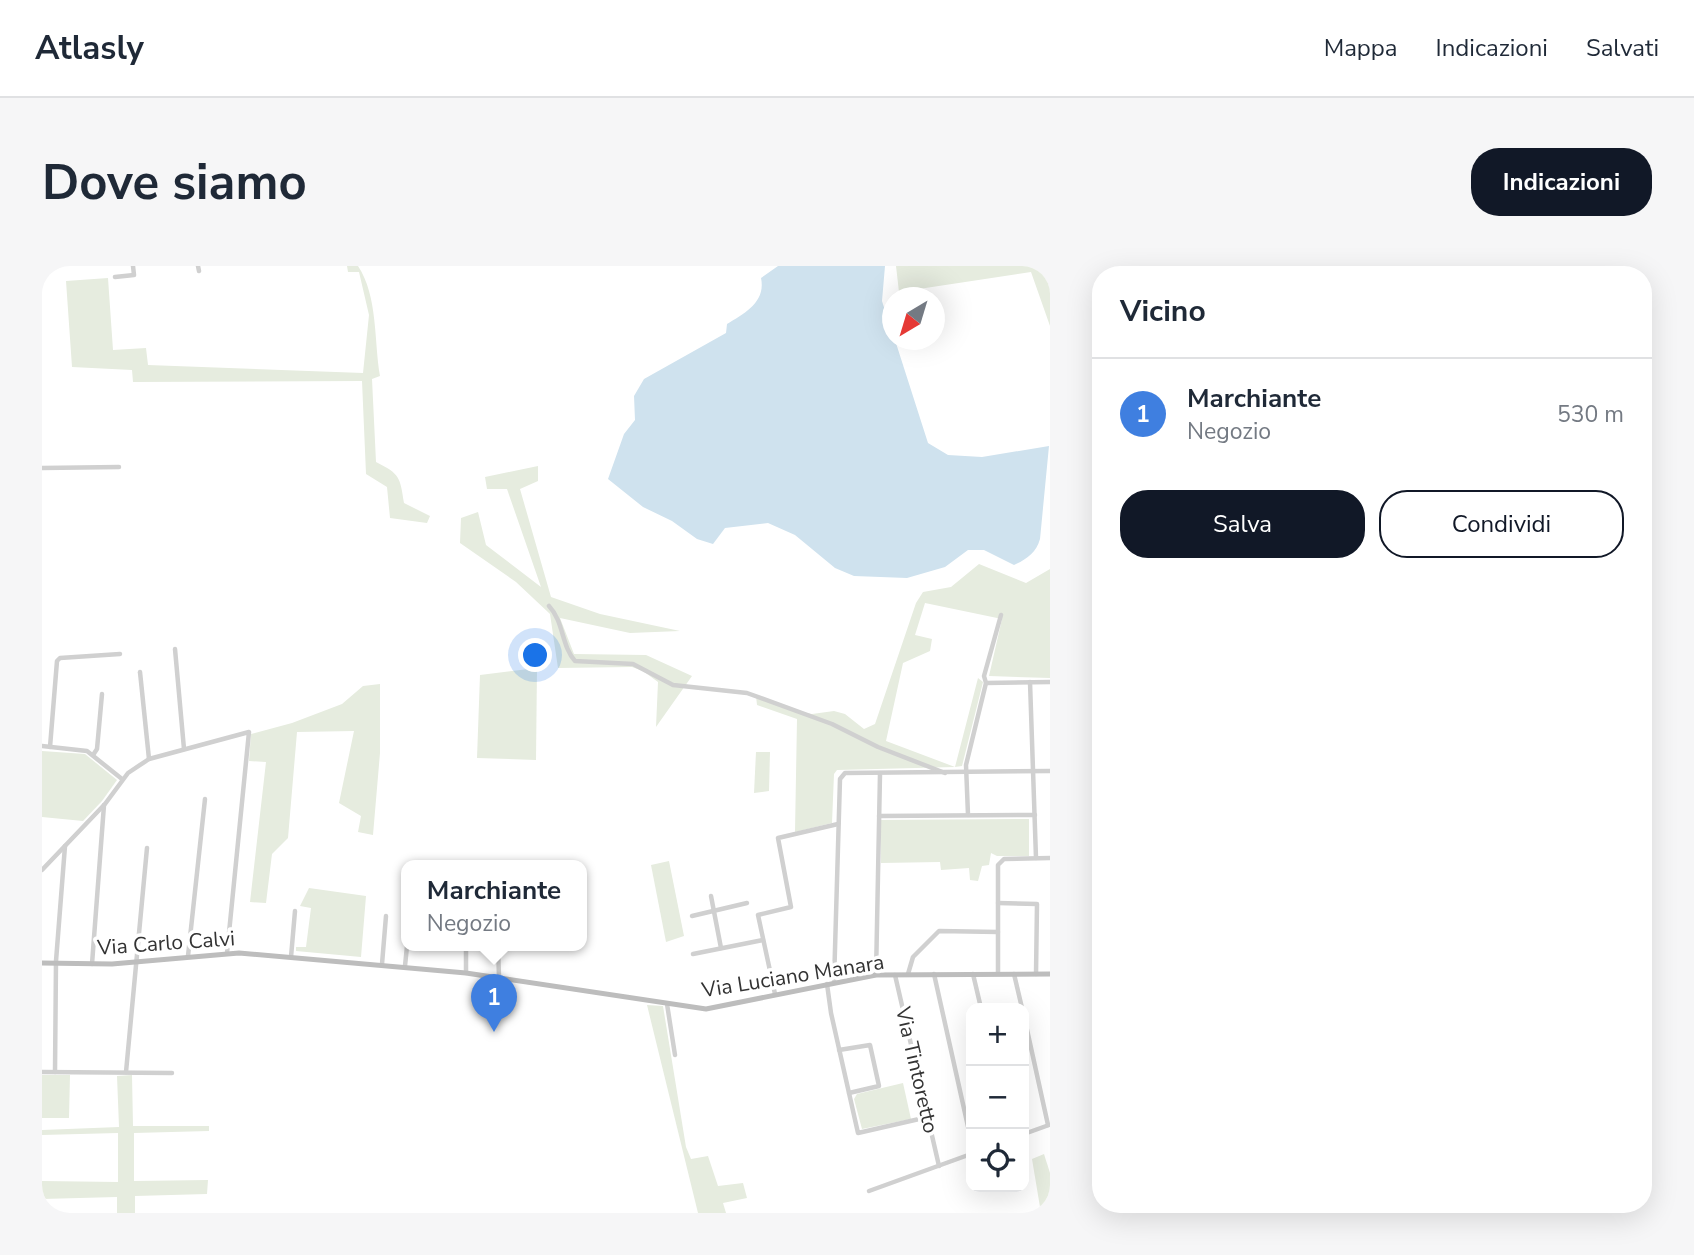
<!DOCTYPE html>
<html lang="it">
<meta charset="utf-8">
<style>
:root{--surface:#fff;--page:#f6f6f7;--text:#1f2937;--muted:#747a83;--line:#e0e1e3;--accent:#111827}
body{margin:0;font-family:"Nunito Sans",sans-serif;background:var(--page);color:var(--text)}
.controls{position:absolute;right:21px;bottom:21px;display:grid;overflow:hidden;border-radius:14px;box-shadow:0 7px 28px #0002}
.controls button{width:63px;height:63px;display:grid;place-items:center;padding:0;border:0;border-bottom:2px solid var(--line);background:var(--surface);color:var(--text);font:35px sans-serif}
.compass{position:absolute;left:840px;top:21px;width:63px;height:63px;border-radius:50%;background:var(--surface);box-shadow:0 7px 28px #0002;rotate:218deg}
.you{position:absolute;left:494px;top:390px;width:24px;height:24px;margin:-18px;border:5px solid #fff;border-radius:50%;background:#1a73e8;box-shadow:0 0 0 10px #1a73e833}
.badge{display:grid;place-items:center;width:46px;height:46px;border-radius:50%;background:var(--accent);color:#fff;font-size:23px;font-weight:700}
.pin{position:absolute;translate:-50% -58px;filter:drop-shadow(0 2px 4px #0008)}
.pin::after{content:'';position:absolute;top:37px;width:24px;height:21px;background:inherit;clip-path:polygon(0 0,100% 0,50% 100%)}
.popup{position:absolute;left:359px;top:594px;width:186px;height:91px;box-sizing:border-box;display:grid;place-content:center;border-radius:14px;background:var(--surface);filter:drop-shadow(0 2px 5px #0005);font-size:23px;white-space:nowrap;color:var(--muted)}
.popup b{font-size:26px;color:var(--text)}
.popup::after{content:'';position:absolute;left:50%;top:100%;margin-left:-14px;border:14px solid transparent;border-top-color:var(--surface)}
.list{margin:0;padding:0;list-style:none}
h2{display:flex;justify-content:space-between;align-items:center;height:91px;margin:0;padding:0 28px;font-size:30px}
h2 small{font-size:23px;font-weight:400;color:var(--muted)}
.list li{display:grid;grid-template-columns:46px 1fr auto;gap:21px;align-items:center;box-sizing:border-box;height:112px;padding:0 28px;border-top:2px solid var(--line)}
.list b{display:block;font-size:26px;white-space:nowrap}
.list p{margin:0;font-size:23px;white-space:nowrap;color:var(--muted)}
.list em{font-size:23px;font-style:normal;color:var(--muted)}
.actions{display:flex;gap:14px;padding:21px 28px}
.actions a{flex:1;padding:16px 0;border:2px solid var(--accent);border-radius:28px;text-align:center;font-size:24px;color:var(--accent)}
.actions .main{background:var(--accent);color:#fff}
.icon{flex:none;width:38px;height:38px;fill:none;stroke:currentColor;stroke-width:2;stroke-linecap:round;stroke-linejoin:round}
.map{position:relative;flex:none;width:1008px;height:947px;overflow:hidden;border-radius:28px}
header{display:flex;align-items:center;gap:42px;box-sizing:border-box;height:98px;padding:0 35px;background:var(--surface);border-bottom:2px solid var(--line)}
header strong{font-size:33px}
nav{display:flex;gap:38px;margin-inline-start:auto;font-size:24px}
.intro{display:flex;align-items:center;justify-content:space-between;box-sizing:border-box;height:168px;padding:0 42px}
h1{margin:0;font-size:49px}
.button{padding:18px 32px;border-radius:28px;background:var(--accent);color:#fff;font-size:24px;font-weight:700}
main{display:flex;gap:42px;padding:0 42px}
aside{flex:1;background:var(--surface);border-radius:28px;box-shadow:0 7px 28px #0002}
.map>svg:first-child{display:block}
.green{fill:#e6ecdf}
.water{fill:#cfe2ee}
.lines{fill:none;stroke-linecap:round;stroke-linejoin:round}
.street{stroke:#d0d0d0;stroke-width:4.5}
.secondary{stroke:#bdbdbd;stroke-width:5}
.labels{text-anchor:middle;stroke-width:7;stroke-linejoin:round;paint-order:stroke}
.street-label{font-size:21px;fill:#333;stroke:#fff}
</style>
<header>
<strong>Atlasly</strong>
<nav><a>Mappa</a><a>Indicazioni</a><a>Salvati</a></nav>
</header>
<div class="intro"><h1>Dove siamo</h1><a class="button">Indicazioni</a></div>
<main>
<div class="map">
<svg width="1008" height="947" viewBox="0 0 1008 947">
<rect width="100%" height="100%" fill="#fff"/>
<g class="green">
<path d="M305,0H316C336,30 332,75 338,110L330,113L334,196C358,208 358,211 362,237L388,250L385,257L348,252L345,221L324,208L320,115L91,116L90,104L30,101L24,15L66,12L71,84L104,82L106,99L321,107L327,49L317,6H306Z"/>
<polygon points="854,0 1008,0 1008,60 989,6 857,26"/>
<polygon points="496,200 496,215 478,223 509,331 558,348 638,365 588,367 518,352 532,388 604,389 650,410 614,461 616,416 601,405 590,401 516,402 508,348 474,316 418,277 419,252 436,246 444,279 499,321 465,223 445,223 443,211"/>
<polygon points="937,298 984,317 1008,303 1008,412 947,410 960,353 883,337 873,369 890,373 888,385 861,397 844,475 913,501 936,412 941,416 920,500 913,501 795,504 792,508 790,557 753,566 755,453 715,439 714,430 753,445 770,448 792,445 803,448 822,463 833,458 874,337 881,326 909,321"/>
<polygon points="495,402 494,494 435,492 438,409"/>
<polygon points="338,418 338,487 331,569 316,566 319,550 297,537 312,465 255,466 246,572 230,588 224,637 208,636 224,496 207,495 209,468 250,457 300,438 321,420"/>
<polygon points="0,485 43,488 75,514 60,535 41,555 0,551"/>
<polygon points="714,486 728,486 727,525 712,527"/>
<polygon points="987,553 987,590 955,590 949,587 947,599 940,600 936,615 928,614 927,602 899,604 898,596 839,597 839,554"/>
<polygon points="627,595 642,670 624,676 609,599"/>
<polygon points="267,622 324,630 319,691 254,685 254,681 264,681 269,642 258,640"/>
<polygon points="605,739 621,740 644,881 649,893 666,890 676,920 701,917 705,932 681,937 684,947 656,947"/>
<polygon points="0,809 28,809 27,852 0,852"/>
<polygon points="90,809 91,860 167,860 167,865 92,867 92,915 166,914 165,928 93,930 93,947 75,947 75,931 0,933 0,915 76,916 76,867 0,869 0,864 77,861 75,810"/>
<polygon points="861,817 869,853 820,863 812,833 815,828"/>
<polygon points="1002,888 1008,907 1008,947 999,947 990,893"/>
</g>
<path class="water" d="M736,0H843L840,35L850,67V74H853L886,177L906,189L940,191L1007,180L998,273C994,287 985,293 972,299L942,284H926L903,301L865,312L812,310L793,302L753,269L726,257L683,262L671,278L655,273L630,255L601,241L566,213L582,168L593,154L592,130L602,113L684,67L685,58C703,47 724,36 719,12Z"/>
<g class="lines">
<g class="street">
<polyline points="156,0 157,5"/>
<polyline points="73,11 92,9 91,0"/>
<polyline points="0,202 77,201"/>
<path d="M507,340C522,356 519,379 533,395L591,398L631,419L705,427L790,458L836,481L903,507"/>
<polyline points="133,383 142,483"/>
<polyline points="98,406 107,493"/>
<polyline points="988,416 994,592"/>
<polyline points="944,417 1008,416"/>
<polyline points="0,480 45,485 80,513"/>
<polyline points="8,481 15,395 18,392 78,388"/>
<polyline points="51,489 55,483 60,428"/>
<polyline points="926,549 924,499 944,417 942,410 959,349"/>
<polyline points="837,550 993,549"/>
<polyline points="0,604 63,538 86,507 107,493 207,466 185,687"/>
<polyline points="669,630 679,682"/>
<polyline points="956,637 995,638 994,708"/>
<polyline points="650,650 705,637"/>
<polyline points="456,680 457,711"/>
<polyline points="651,688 721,674"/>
<polyline points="146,690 163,533"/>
<polyline points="249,691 253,645"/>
<polyline points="50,698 62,539"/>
<polyline points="340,698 344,650"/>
<polyline points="363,700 365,680"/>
<polyline points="424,707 424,680"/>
<polyline points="866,708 871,691 897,665 956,666"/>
<polyline points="892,708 929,874"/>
<polyline points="931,708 939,742"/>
<polyline points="956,708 956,599 962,593 1008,592"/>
<polyline points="972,708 980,742"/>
<polyline points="834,709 838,508"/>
<polyline points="853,709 897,900"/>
<polyline points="792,717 798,513 803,507 1008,505"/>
<polyline points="785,718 789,747 816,867 886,851"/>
<polyline points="733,728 716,649 749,641 736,572 796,558"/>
<polyline points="625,738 633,789"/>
<polyline points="982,750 1006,859"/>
<polyline points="797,784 828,779 837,820 807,827"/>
<polyline points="0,806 130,807"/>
<polyline points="13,806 14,695 23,580"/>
<polyline points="84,806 105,582"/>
<polyline points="982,868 1007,859"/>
<polyline points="827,925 929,888"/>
</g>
<polyline class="secondary" points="0,697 70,698 197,687 424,707 664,743 834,709 1008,708"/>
</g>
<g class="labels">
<g class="street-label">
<text transform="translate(124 677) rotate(-4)" y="7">Via Carlo Calvi</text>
<text transform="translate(751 710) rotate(-9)" y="7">Via Luciano Manara</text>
<text transform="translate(875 804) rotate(77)" y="7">Via Tintoretto</text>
</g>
</g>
</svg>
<div class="controls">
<button>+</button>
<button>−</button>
<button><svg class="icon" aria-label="locate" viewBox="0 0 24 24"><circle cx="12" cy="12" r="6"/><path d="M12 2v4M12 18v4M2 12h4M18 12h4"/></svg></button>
</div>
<svg class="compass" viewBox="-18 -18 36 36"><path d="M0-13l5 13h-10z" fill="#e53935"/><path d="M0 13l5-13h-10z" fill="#747a83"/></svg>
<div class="you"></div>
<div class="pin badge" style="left:452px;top:766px;background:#3f7fe0">1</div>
<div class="popup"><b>Marchiante</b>Negozio</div>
</div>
<aside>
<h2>Vicino<small></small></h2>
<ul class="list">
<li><span class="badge" style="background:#3f7fe0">1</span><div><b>Marchiante</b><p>Negozio</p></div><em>530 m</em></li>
</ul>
<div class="actions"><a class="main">Salva</a><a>Condividi</a></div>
</aside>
</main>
